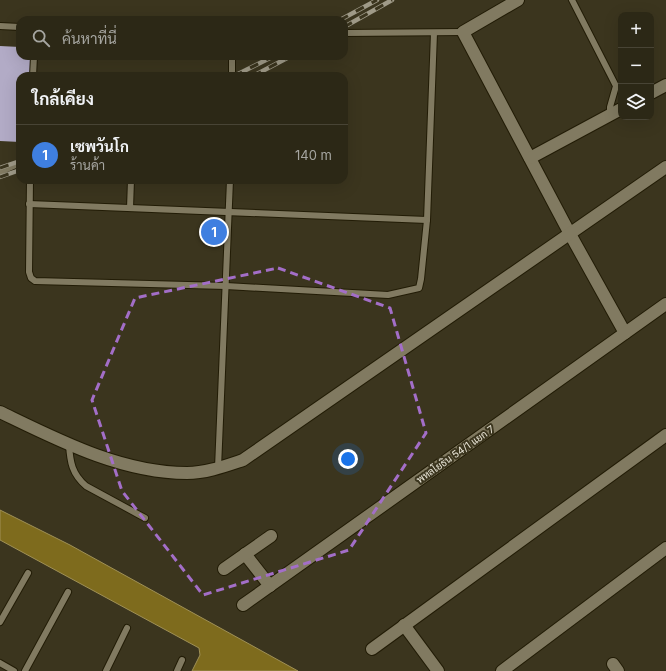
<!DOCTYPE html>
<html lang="th">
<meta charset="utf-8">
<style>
:root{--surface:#2c2816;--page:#383423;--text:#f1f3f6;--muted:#a6a6a1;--line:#484435;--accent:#bca0f2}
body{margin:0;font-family:Inter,Sarabun,sans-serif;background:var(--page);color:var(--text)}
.controls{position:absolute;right:12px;top:12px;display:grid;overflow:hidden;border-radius:8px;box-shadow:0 4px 16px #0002}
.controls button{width:36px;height:36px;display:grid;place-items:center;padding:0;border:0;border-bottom:1px solid var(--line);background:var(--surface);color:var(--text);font:20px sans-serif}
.you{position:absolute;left:348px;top:459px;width:14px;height:14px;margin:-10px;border:3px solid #fff;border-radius:50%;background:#1a73e8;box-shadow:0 0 0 6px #1a73e833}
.badge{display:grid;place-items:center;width:26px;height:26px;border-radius:50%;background:var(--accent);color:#fff;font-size:13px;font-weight:700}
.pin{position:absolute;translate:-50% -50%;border:2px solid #fff;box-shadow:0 1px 4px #0006}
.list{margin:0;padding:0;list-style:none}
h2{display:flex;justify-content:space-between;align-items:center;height:52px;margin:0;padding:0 16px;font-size:17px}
h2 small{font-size:13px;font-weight:400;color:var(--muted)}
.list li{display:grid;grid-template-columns:26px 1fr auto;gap:12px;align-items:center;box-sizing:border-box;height:60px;padding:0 16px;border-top:1px solid var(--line)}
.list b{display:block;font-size:15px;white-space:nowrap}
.list p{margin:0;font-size:13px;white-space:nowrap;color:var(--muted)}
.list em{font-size:13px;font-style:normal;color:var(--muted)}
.icon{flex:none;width:22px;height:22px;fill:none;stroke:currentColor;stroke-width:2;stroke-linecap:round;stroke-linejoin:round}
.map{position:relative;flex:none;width:666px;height:671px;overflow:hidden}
.search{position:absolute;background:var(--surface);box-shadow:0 4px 16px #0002;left:16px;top:16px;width:332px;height:44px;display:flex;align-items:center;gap:10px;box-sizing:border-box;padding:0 14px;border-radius:12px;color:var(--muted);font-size:15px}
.panel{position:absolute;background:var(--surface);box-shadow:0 4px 16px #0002;left:16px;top:72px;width:332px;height:112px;border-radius:12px}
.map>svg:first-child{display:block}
.water{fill:#7e6b1d;stroke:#9f9056}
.building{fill:#b2abc6}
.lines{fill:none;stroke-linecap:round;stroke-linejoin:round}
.lane-casing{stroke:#221c06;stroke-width:8}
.street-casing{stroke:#221c06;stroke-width:14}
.lane{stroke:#817a61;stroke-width:6}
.street{stroke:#817a61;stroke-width:12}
.rail-casing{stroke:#9f9a88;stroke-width:4.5}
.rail{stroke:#3b351e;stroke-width:3;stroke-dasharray:9;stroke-linecap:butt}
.marked{fill:none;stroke:#a36ec8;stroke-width:3;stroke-dasharray:8 5;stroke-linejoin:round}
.labels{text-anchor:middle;stroke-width:4;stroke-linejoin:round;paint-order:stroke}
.street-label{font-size:10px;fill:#ece8da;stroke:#3b351e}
</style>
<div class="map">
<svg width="666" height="671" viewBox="0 0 666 671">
<rect width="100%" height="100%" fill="#3b351e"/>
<polygon class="water" points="0,510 70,545 298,671 192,671 200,655 199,648 0,540"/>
<polygon class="building" points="0,46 20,47 20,56 34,56 33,76 20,76 20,142 0,141"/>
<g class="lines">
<g class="lane-casing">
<g id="lane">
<polyline points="572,0 616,86 610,107 610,115"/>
<polyline points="0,26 20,27"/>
<polyline points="344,33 463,32"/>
<polyline points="33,76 34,56"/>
<polyline points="232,76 232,56"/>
<polyline points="0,172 20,163"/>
<polyline points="30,180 29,272 31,278 35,281 226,286 388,295 419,288 421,279 427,220 434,33"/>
<polyline points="29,204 427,220"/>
<polyline points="130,208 131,180"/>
<path d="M69,444C70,462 72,474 86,486L145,518"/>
<polyline points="218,468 230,180"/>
<polyline points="0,622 28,573"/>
<polyline points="0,663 14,671"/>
<polyline points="25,671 68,592"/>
<polyline points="106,671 127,628"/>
<polyline points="177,671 182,660"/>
</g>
</g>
<g class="street-casing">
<g id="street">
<polyline points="518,0 463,32 570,234 625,333"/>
<polyline points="651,93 666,85"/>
<polyline points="530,158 621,109"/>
<path d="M0,412C58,440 121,473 187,473C206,473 225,466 243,460L666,167"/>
<polyline points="245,554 270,586"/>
<polyline points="224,569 271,536"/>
<polyline points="243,605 666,304"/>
<polyline points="404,625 438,671"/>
<polyline points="372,649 666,435"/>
<polyline points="613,664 618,671"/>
<polyline points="502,671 666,548"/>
</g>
</g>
<use href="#lane" class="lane"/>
<use href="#street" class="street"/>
<g class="rail-casing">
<g id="rail">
<polyline points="340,20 377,0"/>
<polyline points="344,27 392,0"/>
<polyline points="234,76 274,56"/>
<polyline points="253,76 291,56"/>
<polyline points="0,168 20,161"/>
<polyline points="0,177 20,170"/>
</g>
</g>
<use href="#rail" class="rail"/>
</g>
<path class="marked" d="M278,268L390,308L426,433L349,550L203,595L122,491L92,400L135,298Z"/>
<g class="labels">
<g class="street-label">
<text transform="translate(455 454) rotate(-35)" y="4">พหลโยธิน 54/1 แยก 7</text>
</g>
</g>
</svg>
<div class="controls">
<button>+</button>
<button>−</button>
<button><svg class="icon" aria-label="layers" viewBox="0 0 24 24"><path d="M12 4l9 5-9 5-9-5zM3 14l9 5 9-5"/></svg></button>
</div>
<div class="you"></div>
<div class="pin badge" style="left:214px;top:232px;background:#3f7fe0">1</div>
<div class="search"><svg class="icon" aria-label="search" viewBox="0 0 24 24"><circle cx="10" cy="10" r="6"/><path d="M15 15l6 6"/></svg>ค้นหาที่นี่</div>
<section class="panel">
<h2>ใกล้เคียง<small></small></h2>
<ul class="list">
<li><span class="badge" style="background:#3f7fe0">1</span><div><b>เซพวันโก</b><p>ร้านค้า</p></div><em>140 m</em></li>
</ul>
</section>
</div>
